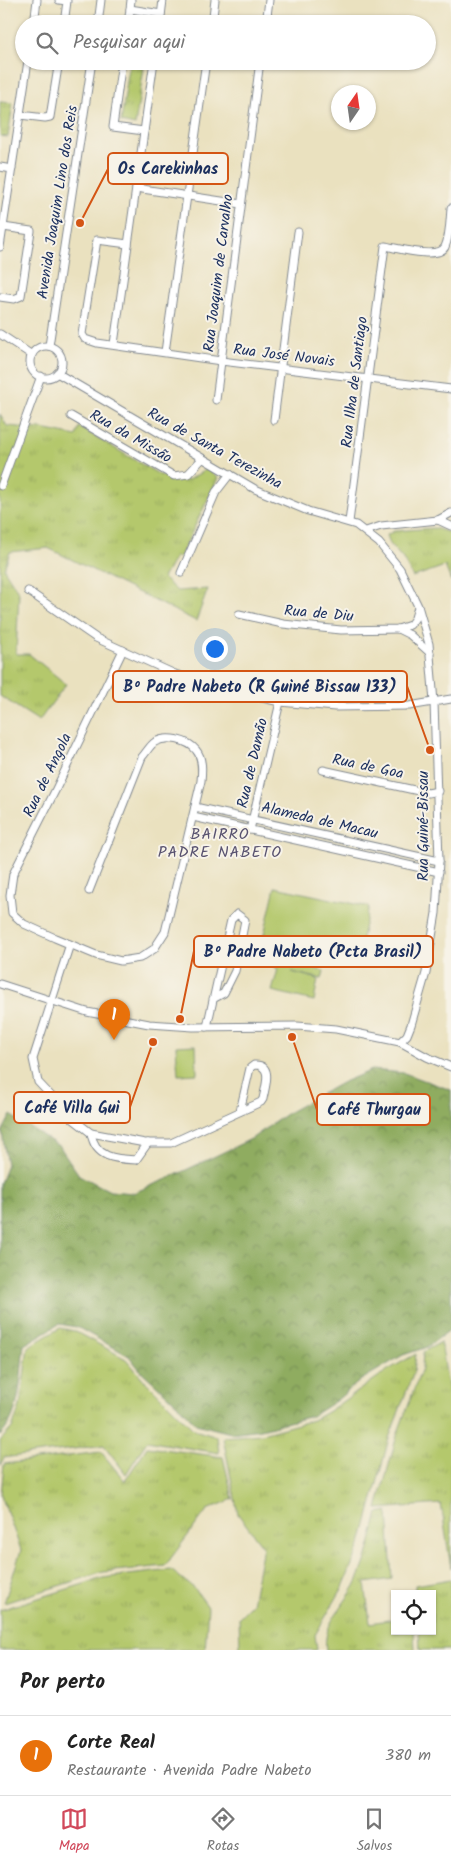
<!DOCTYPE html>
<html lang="pt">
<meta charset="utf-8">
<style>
:root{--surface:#fff;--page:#f6f6f6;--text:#222;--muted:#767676;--line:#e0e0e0;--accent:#d1495b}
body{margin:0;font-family:Kalam,sans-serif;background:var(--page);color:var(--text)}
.controls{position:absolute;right:15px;bottom:15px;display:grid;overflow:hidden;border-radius:0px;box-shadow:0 1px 4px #0004}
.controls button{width:45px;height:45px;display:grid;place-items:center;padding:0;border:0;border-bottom:1px solid var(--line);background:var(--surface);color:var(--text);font:25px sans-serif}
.compass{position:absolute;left:331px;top:85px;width:45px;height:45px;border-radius:50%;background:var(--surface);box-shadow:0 1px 4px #0004;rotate:13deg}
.you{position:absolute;left:214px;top:648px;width:18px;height:18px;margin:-12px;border:4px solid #fff;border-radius:50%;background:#1a73e8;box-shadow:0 0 0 8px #1a73e833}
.badge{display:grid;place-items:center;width:32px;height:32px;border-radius:50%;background:var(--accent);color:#fff;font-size:16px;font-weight:700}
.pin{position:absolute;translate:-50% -41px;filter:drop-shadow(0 1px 2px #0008)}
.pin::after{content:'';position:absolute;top:26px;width:18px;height:15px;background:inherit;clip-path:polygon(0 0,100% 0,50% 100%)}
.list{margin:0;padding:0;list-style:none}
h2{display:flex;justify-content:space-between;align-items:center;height:65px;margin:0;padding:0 20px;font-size:21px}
h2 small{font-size:16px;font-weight:400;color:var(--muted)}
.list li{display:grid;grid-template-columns:32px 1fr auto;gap:15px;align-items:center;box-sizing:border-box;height:80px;padding:0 20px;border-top:1px solid var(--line)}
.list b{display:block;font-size:19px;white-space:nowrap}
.list p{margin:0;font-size:16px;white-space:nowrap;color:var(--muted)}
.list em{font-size:16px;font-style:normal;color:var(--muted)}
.icon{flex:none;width:28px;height:28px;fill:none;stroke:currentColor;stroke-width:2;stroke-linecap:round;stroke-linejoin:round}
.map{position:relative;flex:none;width:451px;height:1650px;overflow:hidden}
.search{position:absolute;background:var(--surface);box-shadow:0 1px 4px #0004;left:15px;right:15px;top:15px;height:55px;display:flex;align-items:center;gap:12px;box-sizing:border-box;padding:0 18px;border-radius:28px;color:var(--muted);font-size:19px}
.sheet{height:145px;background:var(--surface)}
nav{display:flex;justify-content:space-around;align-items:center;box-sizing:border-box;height:70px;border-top:1px solid var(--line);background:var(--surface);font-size:14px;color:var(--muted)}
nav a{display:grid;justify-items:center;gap:2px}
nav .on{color:var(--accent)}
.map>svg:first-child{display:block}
.grass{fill:url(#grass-tufts);stroke:#687c65}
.forest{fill:url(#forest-crowns);stroke:#556e5f}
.park{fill:#b4c86c;stroke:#687c65}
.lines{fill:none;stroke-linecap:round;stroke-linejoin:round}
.street-casing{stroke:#82888e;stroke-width:9}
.street{stroke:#fff;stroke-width:7}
.labels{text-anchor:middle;stroke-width:4;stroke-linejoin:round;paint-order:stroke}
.street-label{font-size:15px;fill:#1b2f5e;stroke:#f7f3e8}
.neighbourhood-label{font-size:16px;letter-spacing:1px;fill:#595370;stroke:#f7f3e8}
.leader{fill:none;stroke:#d45514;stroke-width:2}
.callout-dot{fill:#d45514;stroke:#f7f3e8;stroke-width:2}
.callout{fill:#f7f3e8;stroke:#d45514;stroke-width:2}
.callout-label{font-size:16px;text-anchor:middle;font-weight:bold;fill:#1b2f5e}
</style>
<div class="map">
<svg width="451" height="1650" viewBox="0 0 451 1650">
<defs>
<pattern id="grass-tufts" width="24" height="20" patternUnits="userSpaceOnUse" patternTransform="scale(1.25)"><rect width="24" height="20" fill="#b4c86c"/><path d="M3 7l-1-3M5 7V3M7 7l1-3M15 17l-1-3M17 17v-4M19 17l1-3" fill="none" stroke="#9aac60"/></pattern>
<pattern id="forest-crowns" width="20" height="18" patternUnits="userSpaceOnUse" patternTransform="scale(1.25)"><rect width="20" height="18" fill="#8fac60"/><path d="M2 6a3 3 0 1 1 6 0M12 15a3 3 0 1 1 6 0" fill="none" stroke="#748c52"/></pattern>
</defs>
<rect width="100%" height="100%" fill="#f7f3e8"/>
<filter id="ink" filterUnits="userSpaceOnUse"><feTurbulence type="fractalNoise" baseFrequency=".02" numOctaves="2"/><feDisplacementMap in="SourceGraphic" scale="10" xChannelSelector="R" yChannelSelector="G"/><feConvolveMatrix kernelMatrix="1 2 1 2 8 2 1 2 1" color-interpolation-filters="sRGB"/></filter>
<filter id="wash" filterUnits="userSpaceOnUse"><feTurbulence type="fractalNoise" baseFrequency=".0096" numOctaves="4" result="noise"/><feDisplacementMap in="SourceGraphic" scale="20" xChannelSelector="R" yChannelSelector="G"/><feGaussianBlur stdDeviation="1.12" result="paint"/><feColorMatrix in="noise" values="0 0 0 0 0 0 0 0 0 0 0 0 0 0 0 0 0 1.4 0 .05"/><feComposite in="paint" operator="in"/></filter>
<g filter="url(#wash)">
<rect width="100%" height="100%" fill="#eae1bf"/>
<g class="grass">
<polygon points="130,61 145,61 135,125 121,122"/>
<polygon points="0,102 13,103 8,137 0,136"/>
<polygon points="0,414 7,426 42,429 76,436 79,427 160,475 188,480 207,469 218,478 180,557 175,557 163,578 177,591 208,589 196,621 48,548 10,552 4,569 19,593 16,654 29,654 66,684 39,721 0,696"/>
<polygon points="434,528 451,533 451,581 445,566 413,577 403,559 390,544 387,535 394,531"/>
<polygon points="60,1328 74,1331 126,1359 144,1380 194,1430 217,1437 219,1453 147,1441 126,1474 104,1445 10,1457 4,1458 0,1465 0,1441 12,1428 20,1406 28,1347"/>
<polygon points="441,1342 451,1404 451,1568 441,1504 377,1509 397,1435 422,1368 423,1352"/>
<polygon points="416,1354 414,1371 389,1438 362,1540 343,1587 315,1635 317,1650 240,1650 239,1617 252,1604 263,1547 238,1514 223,1437 262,1434 313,1420 329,1411 388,1370"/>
<polygon points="147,1447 223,1457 233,1499 207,1510 165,1566 103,1572 4,1603 21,1550 1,1495 4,1464 101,1452 125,1481"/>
<path d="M388,1511L392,1579L365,1583L370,1623L395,1619V1631H414L415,1650H326C322,1624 344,1606 356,1584C367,1562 372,1537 378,1513Z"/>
<polygon points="171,1570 195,1589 208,1607 205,1650 0,1650 0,1610 103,1578"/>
<polygon points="451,1579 451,1650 420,1650 419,1631 432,1631 432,1594 415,1594 415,1585"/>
</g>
<path class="forest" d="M372,1070L404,1073L451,1090V1329L427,1347L403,1355L361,1380L337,1400L312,1416L261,1429L231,1433L196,1424L178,1405L140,1370L129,1356L77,1327L59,1324L24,1345C20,1375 22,1413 0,1436V1183L7,1165L2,1132L11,1115L60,1147L79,1175L110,1191L133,1193L167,1179L251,1139L289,1112L341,1083Z"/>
<g class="park">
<polygon points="275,887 369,907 356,964 262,943"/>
<polygon points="278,955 300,960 299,965 324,971 322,979 292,972 318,979 314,1001 272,991 278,969 275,968"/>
<polygon points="196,1045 197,1074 178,1075 176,1046"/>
</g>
</g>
<g filter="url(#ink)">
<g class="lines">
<g class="street-casing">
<g id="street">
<polyline points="59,0 67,1 64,24"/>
<polyline points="130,9 131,0"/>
<polyline points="34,24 37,0"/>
<polyline points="98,24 101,0"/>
<polyline points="128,24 130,9 161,14"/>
<polyline points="160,24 163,0"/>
<polyline points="212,24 215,0"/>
<polyline points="266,24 269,0"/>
<polyline points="122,61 113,127 144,131"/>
<polyline points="20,115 45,118 50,117 59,61"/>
<polyline points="0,167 12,169"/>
<polyline points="136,188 241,204"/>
<polyline points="128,244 97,240 82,334 85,339 97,343 221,361 451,389"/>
<polyline points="0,247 28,61"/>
<polyline points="0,297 14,299 21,296 31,231 3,227"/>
<polyline points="0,334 32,355"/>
<polyline points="114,344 154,61"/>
<polyline points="49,346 92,61"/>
<circle cx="46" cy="362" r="16"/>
<polyline points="165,352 206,61"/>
<polyline points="57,373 255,489 308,511 356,525 379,543 400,569 418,606 429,644 434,702 439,861 436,913 426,973 411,1025 407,1035 400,1042"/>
<polyline points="216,400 260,61"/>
<polyline points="71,416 174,476 188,474 202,459"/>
<polyline points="274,420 298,232"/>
<polyline points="1,486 41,376"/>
<polyline points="438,520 451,526"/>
<path d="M349,522L385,246C397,248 438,260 445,247C450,236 450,220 451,208"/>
<polyline points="366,531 381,526 438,520 451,513"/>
<polyline points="181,573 216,492 230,474"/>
<polyline points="28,591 96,638 175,674 230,691 280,702 335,707 409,706 451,699"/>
<polyline points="239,614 283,624 341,630 398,629 410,625 415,618 418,607"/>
<polyline points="398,629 410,635 430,653"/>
<polyline points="323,770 428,793 438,791"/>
<polyline points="195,807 439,861"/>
<polyline points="193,817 439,872"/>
<polyline points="250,830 280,702"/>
<path d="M89,891L142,757C146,753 150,745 155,742C167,735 188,740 196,750C203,758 202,771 201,781L165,932L154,949L140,958L121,961L96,955L55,938L24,924L12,913L10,895L13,874L55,791L123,650"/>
<path d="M70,944L33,1059L38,1082L73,1119L91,1133L145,1143H171L261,1102L263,1099C265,1087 274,1064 254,1065L250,1068L240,1111"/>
<polyline points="0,984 87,1012 149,1024 193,1027 297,1026 336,1029 400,1042 427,1057 451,1067"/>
<polyline points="207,1027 231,920 237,914 245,920 235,971 224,993 213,999"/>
<path d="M91,1133C95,1158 115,1159 136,1160L148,1143"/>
</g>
</g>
<use href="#street" class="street"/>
</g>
</g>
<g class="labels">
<g class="street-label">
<text transform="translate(57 202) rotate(-81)" y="5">Avenida Joaquim Lino dos Reis</text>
<text transform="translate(218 273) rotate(-83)" y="5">Rua Joaquim de Carvalho</text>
<text transform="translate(284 355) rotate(7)" y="5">Rua José Novais</text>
<text transform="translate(354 382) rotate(-83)" y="5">Rua Ilha de Santiago</text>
<text transform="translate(131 436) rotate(30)" y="5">Rua da Missão</text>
<text transform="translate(215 448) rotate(29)" y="5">Rua de Santa Terezinha</text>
<text transform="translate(319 613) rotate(5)" y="5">Rua de Diu</text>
<text transform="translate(252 763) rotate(-77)" y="5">Rua de Damão</text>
<text transform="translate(368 766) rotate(12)" y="5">Rua de Goa</text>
<text transform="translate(47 775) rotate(-64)" y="5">Rua de Angola</text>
<text transform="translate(320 820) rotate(13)" y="5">Alameda de Macau</text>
<text transform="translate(423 826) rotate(-90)" y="5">Rua Guiné-Bissau</text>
</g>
<g class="neighbourhood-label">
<text x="220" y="839">BAIRRO<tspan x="220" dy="18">PADRE NABETO</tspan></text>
</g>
</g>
<path class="leader" d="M80 223L108 169M430 750L407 686M180 1019L194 951M153 1042L130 1107M292 1037L317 1110"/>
<g class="callout-dot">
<circle cx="80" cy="223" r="5"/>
<circle cx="430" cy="750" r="5"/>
<circle cx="180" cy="1019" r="5"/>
<circle cx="153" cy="1042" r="5"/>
<circle cx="292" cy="1037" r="5"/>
</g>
<g class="callout">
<rect x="108" y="153" width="120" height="31" rx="5"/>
<rect x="113" y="671" width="294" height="31" rx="5"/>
<rect x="194" y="936" width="239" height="31" rx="5"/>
<rect x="14" y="1092" width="116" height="31" rx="5"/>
<rect x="317" y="1094" width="113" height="31" rx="5"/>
</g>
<g class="callout-label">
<text x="168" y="174">Os Carekinhas</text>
<text x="260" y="692">Bº Padre Nabeto (R Guiné Bissau 133)</text>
<text x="313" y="957">Bº Padre Nabeto (Pcta Brasil)</text>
<text x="72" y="1113">Café Villa Gui</text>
<text x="374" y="1115">Café Thurgau</text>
</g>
</svg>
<div class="controls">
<button><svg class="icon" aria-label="locate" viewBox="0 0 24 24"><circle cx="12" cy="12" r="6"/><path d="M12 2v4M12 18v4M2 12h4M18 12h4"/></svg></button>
</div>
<svg class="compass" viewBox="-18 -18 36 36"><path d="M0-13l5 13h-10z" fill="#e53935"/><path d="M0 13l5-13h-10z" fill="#767676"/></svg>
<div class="you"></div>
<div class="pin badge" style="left:114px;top:1040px;background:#e8710a">1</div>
<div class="search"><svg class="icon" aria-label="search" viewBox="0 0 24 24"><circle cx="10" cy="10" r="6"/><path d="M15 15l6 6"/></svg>Pesquisar aqui</div>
</div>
<section class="sheet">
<h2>Por perto<small></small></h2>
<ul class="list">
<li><span class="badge" style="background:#e8710a">1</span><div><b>Corte Real</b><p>Restaurante · Avenida Padre Nabeto</p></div><em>380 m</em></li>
</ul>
</section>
<nav>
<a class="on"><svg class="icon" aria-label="map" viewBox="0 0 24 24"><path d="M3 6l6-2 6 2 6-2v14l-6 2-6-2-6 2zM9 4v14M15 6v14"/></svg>Mapa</a>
<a><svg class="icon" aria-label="directions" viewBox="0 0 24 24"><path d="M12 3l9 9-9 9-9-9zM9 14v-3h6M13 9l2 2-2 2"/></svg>Rotas</a>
<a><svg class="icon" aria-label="saved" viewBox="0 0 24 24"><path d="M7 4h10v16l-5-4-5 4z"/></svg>Salvos</a>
</nav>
